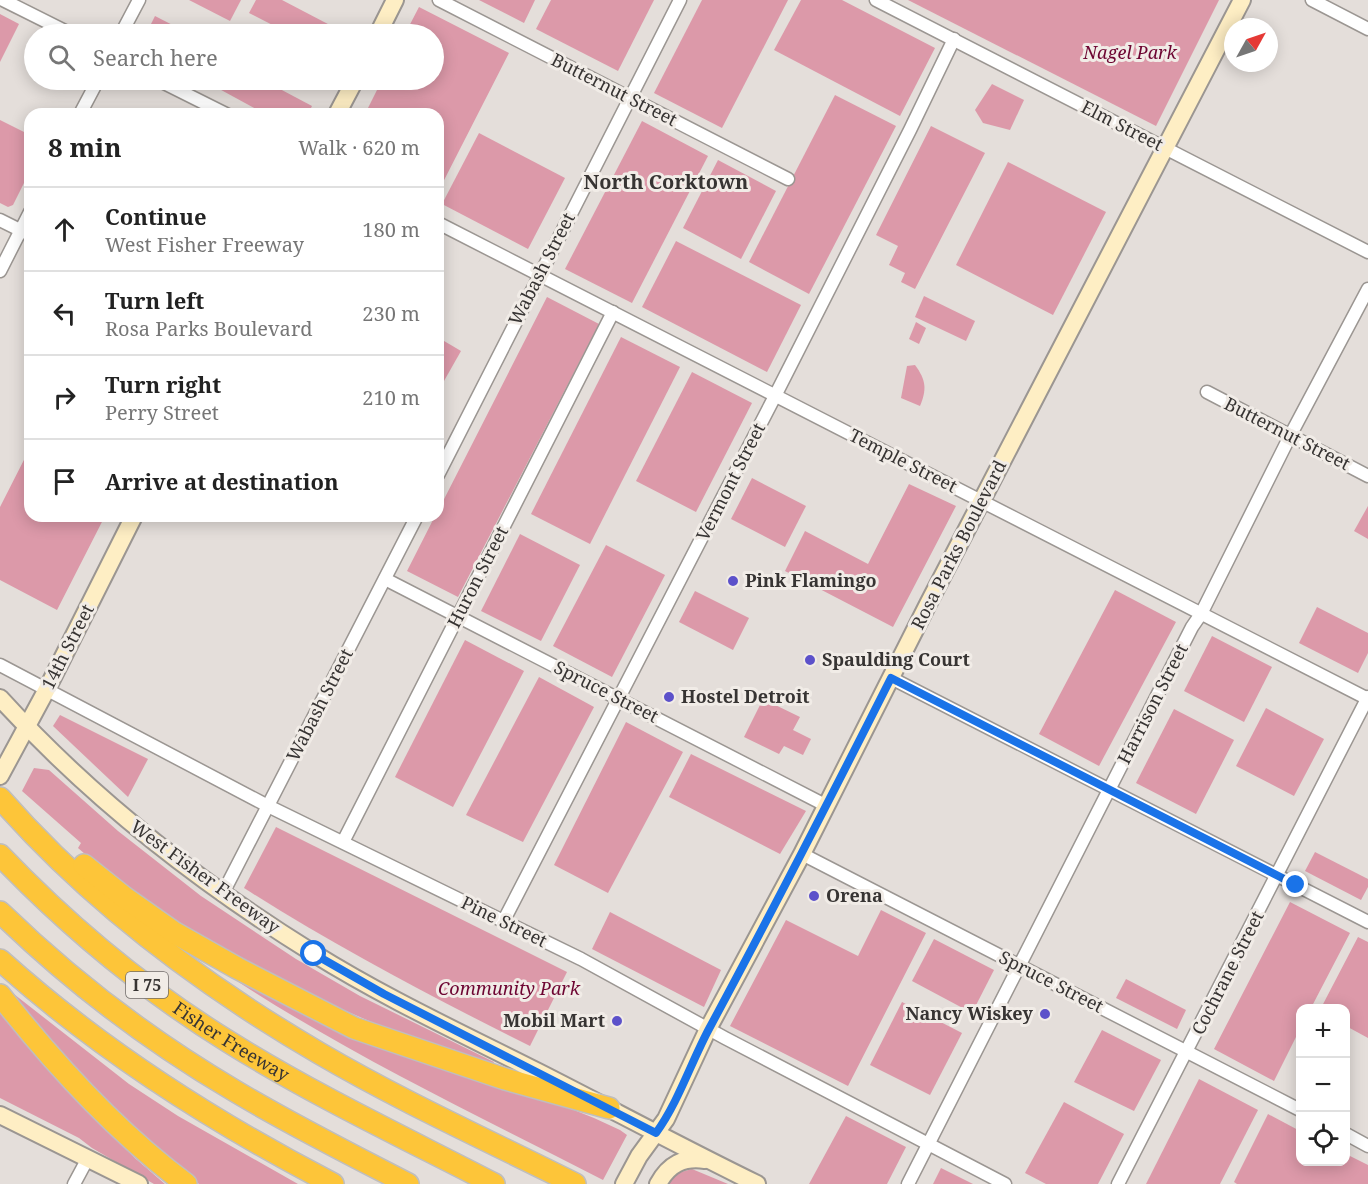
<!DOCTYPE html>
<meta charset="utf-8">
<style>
:root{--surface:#fff;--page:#f2f2f2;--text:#222;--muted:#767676;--line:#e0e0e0}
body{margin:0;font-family:"Noto Serif",serif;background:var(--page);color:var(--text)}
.controls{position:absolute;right:18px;bottom:18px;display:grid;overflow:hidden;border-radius:12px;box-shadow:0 3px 15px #0003}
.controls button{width:54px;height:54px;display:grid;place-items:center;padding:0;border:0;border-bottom:2px solid var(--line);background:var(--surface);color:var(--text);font:30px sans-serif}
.compass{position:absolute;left:1224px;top:18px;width:54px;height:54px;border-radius:50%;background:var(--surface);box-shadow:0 3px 15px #0003;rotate:50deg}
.stop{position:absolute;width:18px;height:18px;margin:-14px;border:4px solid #1a73e8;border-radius:50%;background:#fff}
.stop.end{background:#1a73e8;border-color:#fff;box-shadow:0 2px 6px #0008}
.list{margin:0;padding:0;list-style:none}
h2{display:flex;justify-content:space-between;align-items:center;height:78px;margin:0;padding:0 24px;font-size:26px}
h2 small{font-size:20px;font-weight:400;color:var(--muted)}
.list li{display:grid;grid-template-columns:39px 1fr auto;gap:18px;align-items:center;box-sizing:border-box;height:84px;padding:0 24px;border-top:2px solid var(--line)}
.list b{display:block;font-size:22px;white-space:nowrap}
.list p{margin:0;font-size:20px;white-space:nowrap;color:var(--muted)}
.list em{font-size:20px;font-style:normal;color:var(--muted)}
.icon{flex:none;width:33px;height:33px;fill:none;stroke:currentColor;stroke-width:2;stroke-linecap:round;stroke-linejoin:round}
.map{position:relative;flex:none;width:1368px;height:1184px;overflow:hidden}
.search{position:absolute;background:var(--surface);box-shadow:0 3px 15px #0003;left:24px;top:24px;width:420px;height:66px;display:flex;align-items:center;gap:15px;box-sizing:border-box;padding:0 21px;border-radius:33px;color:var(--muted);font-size:22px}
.panel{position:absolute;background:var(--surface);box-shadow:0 3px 15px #0003;left:24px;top:108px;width:420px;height:414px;border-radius:18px}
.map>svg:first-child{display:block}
.green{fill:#dc99a9}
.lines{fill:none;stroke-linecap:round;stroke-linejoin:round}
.street-casing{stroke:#9b9692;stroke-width:15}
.secondary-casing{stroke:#9b9692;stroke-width:20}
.highway-casing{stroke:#bfbebe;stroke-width:24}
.street{stroke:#fff;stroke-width:12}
.secondary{stroke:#feeec4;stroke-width:16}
.highway{stroke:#fdc539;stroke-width:21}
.route{stroke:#1a73e8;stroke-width:8}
.poi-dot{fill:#5c51ca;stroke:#f1ece7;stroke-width:2}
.labels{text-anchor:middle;stroke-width:6;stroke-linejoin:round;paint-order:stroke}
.shield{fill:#f1ece7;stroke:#6f6b69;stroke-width:1.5}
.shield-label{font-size:16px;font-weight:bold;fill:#373433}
.park-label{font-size:18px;font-style:italic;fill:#6d0532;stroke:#f1ece7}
.street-label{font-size:18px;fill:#373433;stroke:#f1ece7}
.poi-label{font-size:18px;font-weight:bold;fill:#373433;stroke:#f1ece7;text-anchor:start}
.neighbourhood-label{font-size:20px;font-weight:bold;fill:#373433;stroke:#f1ece7}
</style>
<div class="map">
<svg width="1368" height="1184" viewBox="0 0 1368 1184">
<rect width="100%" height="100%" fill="#e4deda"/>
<g class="green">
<polygon points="189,0 241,0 230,21"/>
<polygon points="256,0 282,0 347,34 290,34 249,13"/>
<polygon points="479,0 535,0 524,23"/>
<polygon points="551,0 654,0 618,71 536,29"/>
<polygon points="702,0 788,0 722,128 654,93"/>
<polygon points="801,0 842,0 935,48 900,116 774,50"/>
<polygon points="908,0 1219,0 1156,126"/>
<polygon points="419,7 509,53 438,192 438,114 365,114 382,80 434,80 434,34 405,34"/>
<polygon points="0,14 19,24 0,62"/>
<polygon points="155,16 190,34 146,34"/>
<polygon points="215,80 263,80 312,106 308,114 265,114 212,85"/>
<polygon points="992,84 1024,100 1010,130 983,123 975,110"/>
<polygon points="835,95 896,126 809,294 749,262"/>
<polygon points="0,120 30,135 30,171 13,205 8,207 0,203"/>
<polygon points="642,121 708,156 632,303 565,269"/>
<polygon points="931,126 985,153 915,289 901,282 905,273 889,265 898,246 876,235"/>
<polygon points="479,133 565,178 528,249 442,204"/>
<polygon points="718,160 776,191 741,259 683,228"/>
<polygon points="1008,162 1106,212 1053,315 956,265"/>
<polygon points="676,241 801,305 767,372 642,307"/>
<polygon points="924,296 975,321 966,341 915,317"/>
<polygon points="547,297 599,324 458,597 407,571 435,516 438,516 438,511"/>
<polygon points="916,322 926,328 919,344 909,339"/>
<polygon points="621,337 680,367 590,544 531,514"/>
<polygon points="439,338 461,351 444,381 438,378"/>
<path d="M915,365C926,380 927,389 920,406L901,398L907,366Z"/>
<polygon points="692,372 752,403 696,512 636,481"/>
<polygon points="30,448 30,516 105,516 57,610 0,580 0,507"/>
<polygon points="752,478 806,506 785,547 731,519"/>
<polygon points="909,484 956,506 893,627 785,571 805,531 868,564"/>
<polygon points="1368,506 1368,539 1354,531"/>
<polygon points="520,534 580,565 541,641 481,611"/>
<polygon points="606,545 665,575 612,677 553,646"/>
<polygon points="1115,590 1176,622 1099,766 1039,734"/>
<polygon points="695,591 749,618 733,650 679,622"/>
<polygon points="1317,607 1368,633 1368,653 1358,673 1299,643"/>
<polygon points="1212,636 1272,667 1244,722 1184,691"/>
<polygon points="465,640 524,671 453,807 395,777"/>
<polygon points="539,677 594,707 523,842 466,815"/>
<polygon points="763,699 800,717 793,730 811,739 803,755 784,746 779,754 744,737"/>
<polygon points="1266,708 1324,739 1294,796 1236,766"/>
<polygon points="1174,709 1234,740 1196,814 1136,783"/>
<polygon points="60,715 148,759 128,797 53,726"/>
<polygon points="626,722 683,752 608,893 554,865"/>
<polygon points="691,754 806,811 780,854 669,797"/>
<path d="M34,768L49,770L118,831L201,896L296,959L360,996L494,1062L493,1065L455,1053V1050C386,1032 323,1002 261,969C197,935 133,896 78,848L81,843L22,791Z"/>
<path d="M276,827L567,972L530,1046C432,997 336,947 244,888Z"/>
<polygon points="1315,852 1368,879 1368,887 1361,900 1305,871"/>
<polygon points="1290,902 1350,933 1311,1008 1300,1008 1300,1029 1274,1081 1214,1049"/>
<polygon points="881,910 926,933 848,1086 730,1026 786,920 858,956"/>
<polygon points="610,912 721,970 704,1007 592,949"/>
<polygon points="1358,937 1368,942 1368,1038 1346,1026 1346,1008 1321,1008"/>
<polygon points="934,939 994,970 972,1013 912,981"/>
<path d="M233,974L594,1118L620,1130L627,1135L603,1180C477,1115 349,1055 231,977Z"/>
<polygon points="1126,979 1186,1010 1177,1029 1116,998"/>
<polygon points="10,991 129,1084 178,1116 298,1184 199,1184 170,1162 86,1087"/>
<polygon points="902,1002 962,1033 930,1095 870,1065"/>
<polygon points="0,1011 68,1092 136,1159 165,1184 154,1184 92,1148 79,1138 0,1098"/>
<polygon points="1102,1030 1161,1060 1134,1111 1074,1082"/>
<polygon points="1199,1079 1258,1110 1220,1184 1146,1184"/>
<polygon points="1064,1102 1124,1134 1098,1184 1046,1184 1025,1173"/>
<polygon points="1268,1114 1300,1131 1300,1162 1346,1162 1346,1154 1368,1165 1368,1184 1237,1184 1234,1182"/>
<polygon points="846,1116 906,1147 887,1184 809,1184"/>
<polygon points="941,1168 973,1184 933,1184"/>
<polygon points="692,1169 728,1184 668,1184 678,1173"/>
</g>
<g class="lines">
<g class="street-casing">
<g id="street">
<polyline points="3,0 71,34"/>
<polyline points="439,0 788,179"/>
<polyline points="876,0 1368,252"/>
<polyline points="1312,0 1368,29"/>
<polyline points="121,34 139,0"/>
<polyline points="158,80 226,114"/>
<polyline points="80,114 98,80"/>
<polyline points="0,220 30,235"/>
<polyline points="438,223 1368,699"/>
<polyline points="0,271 30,212"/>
<polyline points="1207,392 1368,476"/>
<polyline points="438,475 680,0"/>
<polyline points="385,579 827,806"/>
<polyline points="0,665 268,806 581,959 725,1038 1005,1184"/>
<polyline points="891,678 1368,922"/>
<polyline points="343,842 613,312"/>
<polyline points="802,854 1300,1110"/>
<polyline points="222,895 417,516"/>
<polyline points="503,922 775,396 910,130 954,39"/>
<polyline points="1346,1134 1368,1146"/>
<polyline points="74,1184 88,1158"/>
<polyline points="908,1184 1192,627 1201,614 1290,436 1368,289"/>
<polyline points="1118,1184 1368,697"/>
</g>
</g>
<g class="secondary-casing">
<g id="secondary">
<polyline points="378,34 395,0"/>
<polyline points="337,114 355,80"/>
<path d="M0,698C92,799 197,881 313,953C385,998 463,1034 538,1072C611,1109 683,1148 757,1184"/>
<polyline points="0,776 47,689 134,516"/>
<polyline points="0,1115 139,1184"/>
<polyline points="624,1184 639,1156 666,1119 708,1029 802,854 928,604 1242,0"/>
<path d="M658,1184C669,1164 683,1157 705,1160"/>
</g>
</g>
<g class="highway-casing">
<g id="highway">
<path d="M0,798C90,901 201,984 319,1053C401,1101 489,1141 575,1184"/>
<path id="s1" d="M0,855C68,926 145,990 229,1042C314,1095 405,1138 494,1184"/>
<polyline points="84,865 124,897 175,933 237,968 354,1028 505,1079 609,1108"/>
<path d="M0,912C71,981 150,1041 235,1091C292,1125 350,1154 408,1184"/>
<path d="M0,960C100,1050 213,1122 333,1184"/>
<path d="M0,995C55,1065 115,1131 186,1184"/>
</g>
</g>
<use href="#street" class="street"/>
<use href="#secondary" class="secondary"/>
<use href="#highway" class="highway"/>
</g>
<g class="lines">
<path class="route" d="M314,954L384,994L656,1133C679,1101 691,1062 710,1027C772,912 832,795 891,678L1296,885"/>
</g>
<g class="poi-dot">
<circle cx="733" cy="581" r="6"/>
<circle cx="810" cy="660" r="6"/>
<circle cx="669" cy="697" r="6"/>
<circle cx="814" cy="896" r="6"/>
<circle cx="1045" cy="1014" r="6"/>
<circle cx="617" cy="1021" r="6"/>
</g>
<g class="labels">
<rect class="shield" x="126" y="972" width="42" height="26" rx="4.5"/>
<g class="shield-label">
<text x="147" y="991">I 75</text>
</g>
<g class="park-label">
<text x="1130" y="59">Nagel Park</text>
<text x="509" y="995">Community Park</text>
</g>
<g class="street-label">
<text transform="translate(614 90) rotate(27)" y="6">Butternut Street</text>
<text transform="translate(1122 126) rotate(27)" y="6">Elm Street</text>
<text transform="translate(542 269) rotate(-63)" y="6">Wabash Street</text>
<text transform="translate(1287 434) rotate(27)" y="6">Butternut Street</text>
<text transform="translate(903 461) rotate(27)" y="6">Temple Street</text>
<text transform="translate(731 482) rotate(-63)" y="6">Vermont Street</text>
<text transform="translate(959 545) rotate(-63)" y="6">Rosa Parks Boulevard</text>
<text transform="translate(478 577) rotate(-63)" y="6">Huron Street</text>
<text transform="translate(68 647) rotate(-63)" y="6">14th Street</text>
<text transform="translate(606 692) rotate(27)" y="6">Spruce Street</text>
<text transform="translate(1153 704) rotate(-63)" y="6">Harrison Street</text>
<text transform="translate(320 705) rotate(-63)" y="6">Wabash Street</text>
<text transform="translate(205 877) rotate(36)" y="6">West Fisher Freeway</text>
<text transform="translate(504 922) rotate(26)" y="6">Pine Street</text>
<text transform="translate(1228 973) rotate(-63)" y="6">Cochrane Street</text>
<text transform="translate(1051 982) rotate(27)" y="6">Spruce Street</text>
<text dy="6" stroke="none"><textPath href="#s1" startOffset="298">Fisher Freeway</textPath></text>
</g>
<g class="poi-label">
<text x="745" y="587">Pink Flamingo</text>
<text x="822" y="666">Spaulding Court</text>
<text x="681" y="703">Hostel Detroit</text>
<text x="826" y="902">Orena</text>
<text x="1033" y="1020" text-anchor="end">Nancy Wiskey</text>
<text x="605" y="1027" text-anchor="end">Mobil Mart</text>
</g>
<g class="neighbourhood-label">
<text x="666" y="189">North Corktown</text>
</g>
</g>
</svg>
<div class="controls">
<button>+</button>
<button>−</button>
<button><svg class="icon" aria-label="locate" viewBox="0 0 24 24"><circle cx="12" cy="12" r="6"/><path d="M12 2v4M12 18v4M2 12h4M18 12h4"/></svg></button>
</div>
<svg class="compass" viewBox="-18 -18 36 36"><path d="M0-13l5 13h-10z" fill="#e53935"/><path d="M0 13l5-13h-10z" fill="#767676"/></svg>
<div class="stop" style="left:314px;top:954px"></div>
<div class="stop end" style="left:1296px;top:885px"></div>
<div class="search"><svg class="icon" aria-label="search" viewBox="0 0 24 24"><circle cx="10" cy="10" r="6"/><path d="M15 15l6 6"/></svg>Search here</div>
<section class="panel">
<h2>8 min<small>Walk · 620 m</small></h2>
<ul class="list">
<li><svg class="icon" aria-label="ahead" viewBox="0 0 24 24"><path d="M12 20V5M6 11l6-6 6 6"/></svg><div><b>Continue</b><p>West Fisher Freeway</p></div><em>180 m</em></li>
<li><svg class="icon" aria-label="left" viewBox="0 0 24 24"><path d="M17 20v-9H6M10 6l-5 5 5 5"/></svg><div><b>Turn left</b><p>Rosa Parks Boulevard</p></div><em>230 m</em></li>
<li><svg class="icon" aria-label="right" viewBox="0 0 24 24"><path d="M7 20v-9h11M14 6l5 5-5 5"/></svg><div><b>Turn right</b><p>Perry Street</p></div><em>210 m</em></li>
<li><svg class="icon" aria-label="arrive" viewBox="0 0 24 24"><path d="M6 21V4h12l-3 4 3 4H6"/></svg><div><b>Arrive at destination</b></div></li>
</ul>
</section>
</div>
